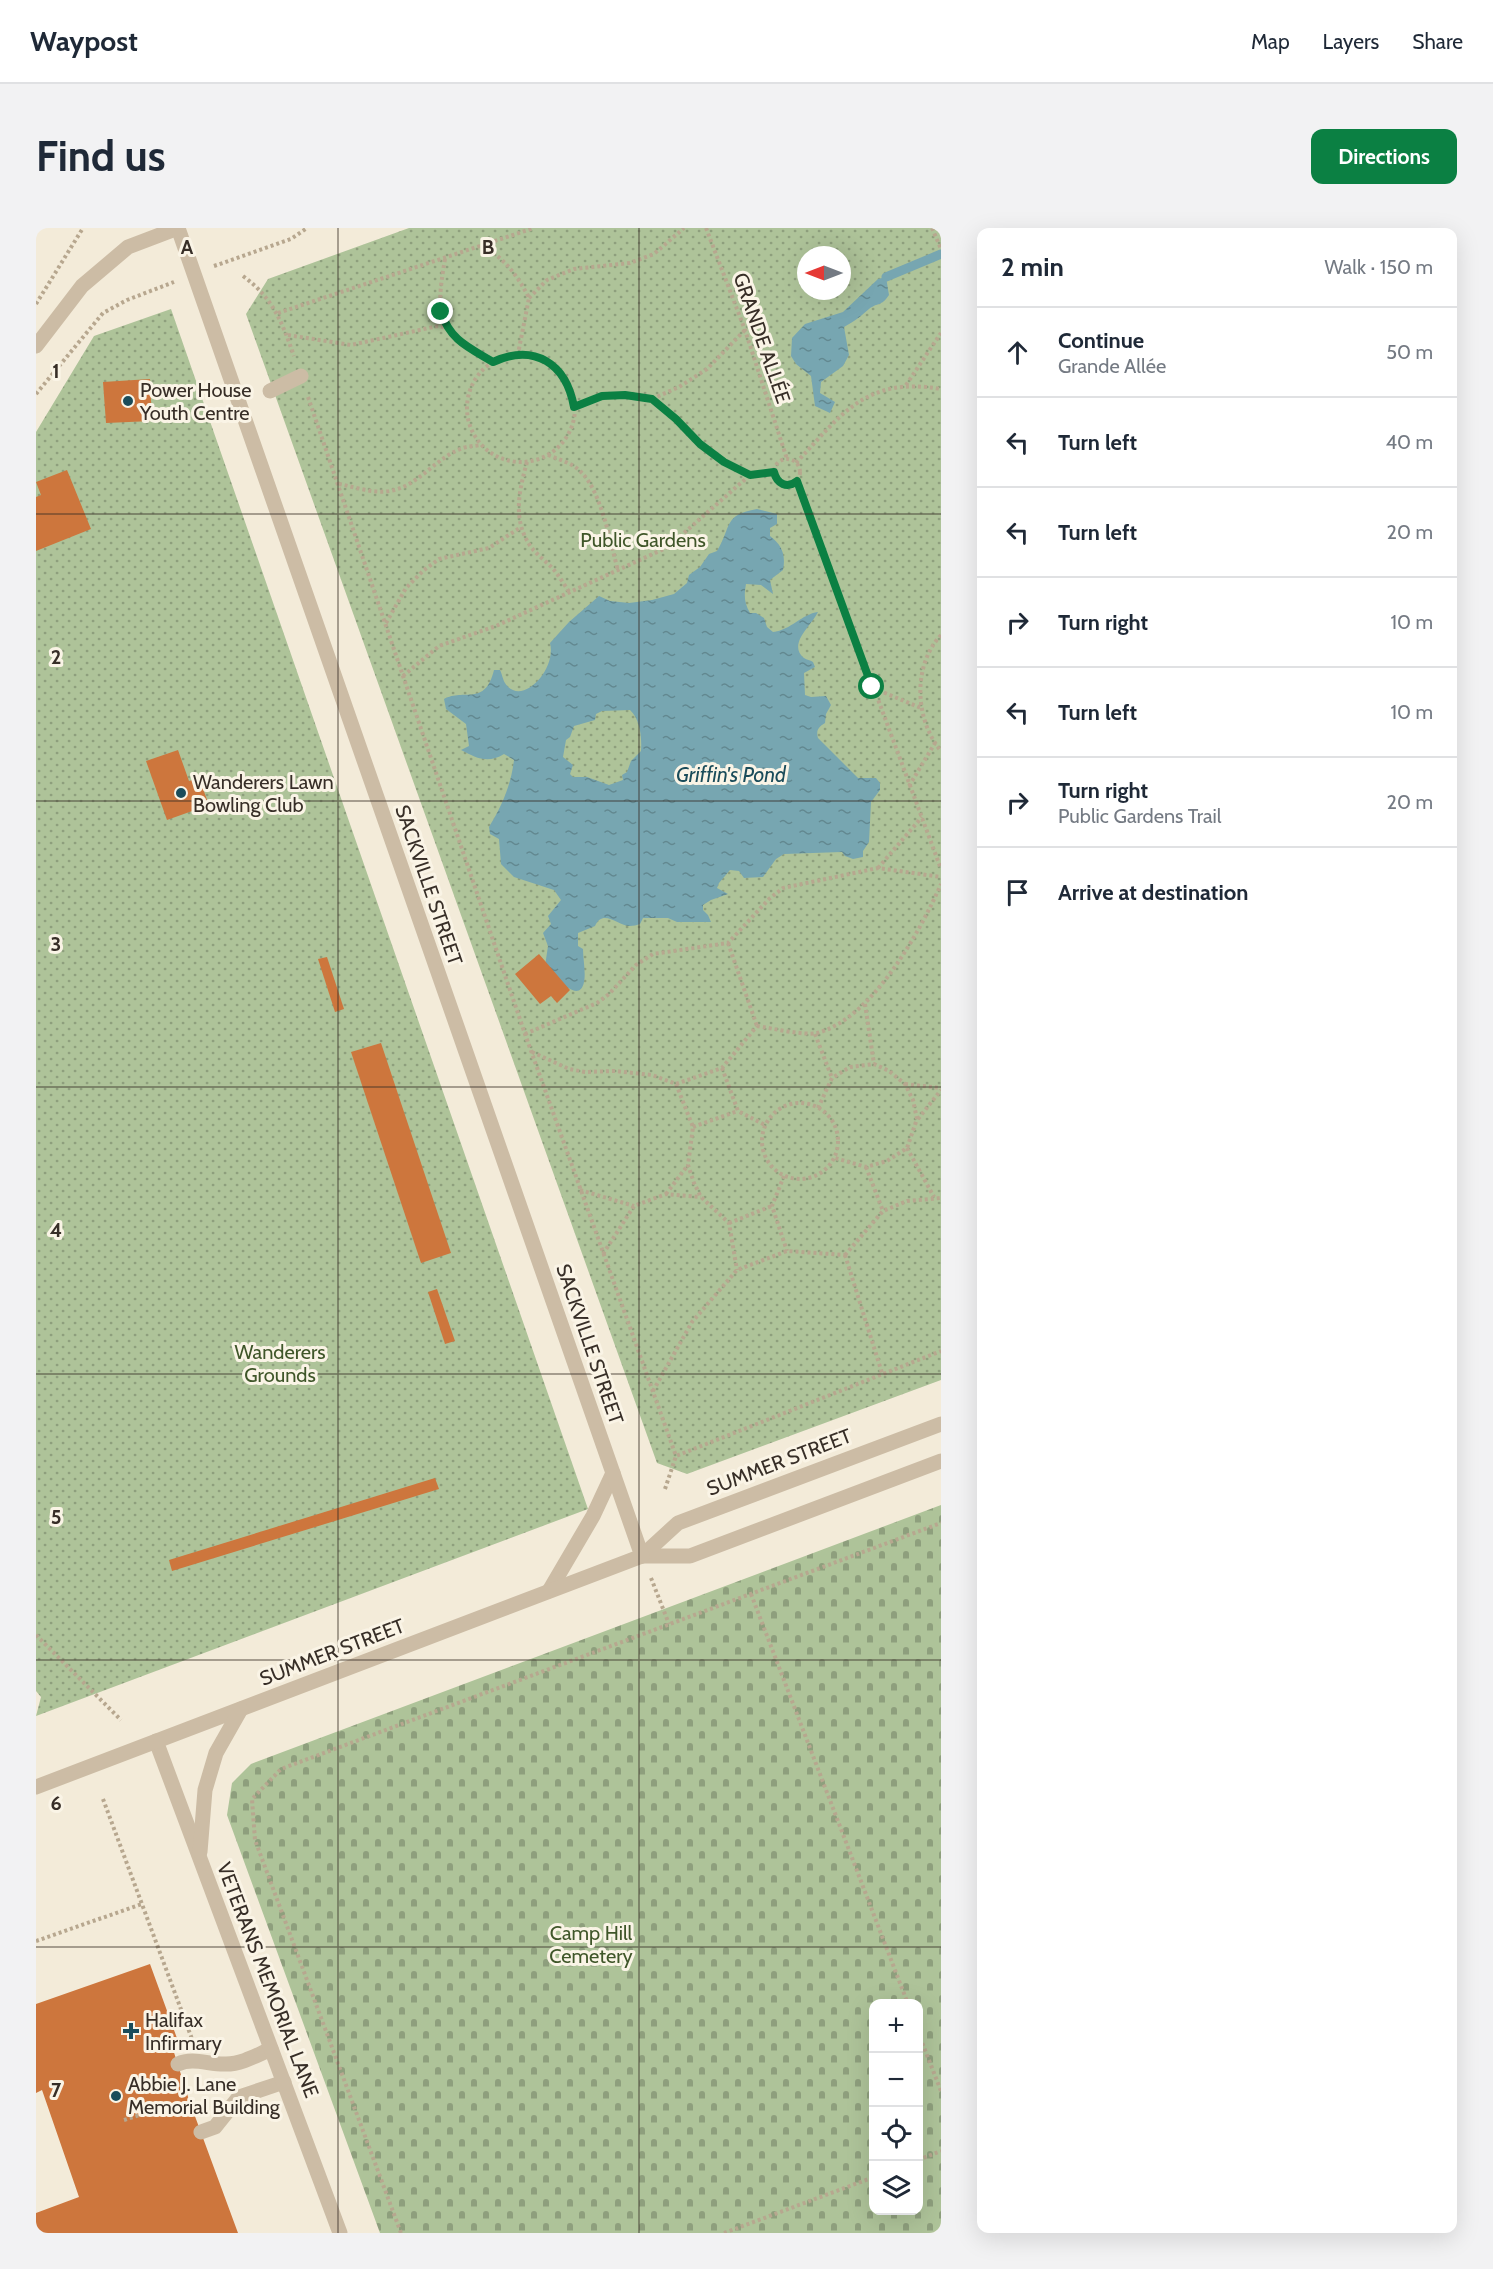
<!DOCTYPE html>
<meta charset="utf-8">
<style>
:root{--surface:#fff;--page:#f2f2f3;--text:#1f2937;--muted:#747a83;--line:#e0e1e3;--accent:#0b8043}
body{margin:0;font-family:Cabin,sans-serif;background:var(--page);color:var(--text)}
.controls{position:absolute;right:18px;bottom:18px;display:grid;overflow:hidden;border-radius:12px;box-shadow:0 6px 24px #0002}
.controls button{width:54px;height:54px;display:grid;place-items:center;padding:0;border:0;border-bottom:2px solid var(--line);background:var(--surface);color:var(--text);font:30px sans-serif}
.compass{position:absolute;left:761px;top:18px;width:54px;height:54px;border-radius:50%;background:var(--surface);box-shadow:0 6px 24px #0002;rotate:270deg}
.stop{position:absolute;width:18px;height:18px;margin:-14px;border:4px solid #0b8043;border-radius:50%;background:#fff}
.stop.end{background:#0b8043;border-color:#fff;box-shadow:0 2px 6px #0008}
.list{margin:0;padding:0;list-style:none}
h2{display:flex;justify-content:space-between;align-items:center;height:78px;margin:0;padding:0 24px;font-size:26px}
h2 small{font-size:20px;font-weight:400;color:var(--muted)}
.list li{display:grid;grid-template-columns:39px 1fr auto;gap:18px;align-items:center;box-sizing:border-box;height:90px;padding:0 24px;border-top:2px solid var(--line)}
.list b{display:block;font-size:22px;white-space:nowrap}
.list p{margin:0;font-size:20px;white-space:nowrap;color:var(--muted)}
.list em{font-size:20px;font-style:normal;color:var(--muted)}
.icon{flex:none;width:33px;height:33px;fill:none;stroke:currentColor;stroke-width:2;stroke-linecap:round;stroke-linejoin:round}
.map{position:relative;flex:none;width:905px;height:2005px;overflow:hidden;border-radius:12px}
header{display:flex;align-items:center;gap:36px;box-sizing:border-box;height:84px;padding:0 30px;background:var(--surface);border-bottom:2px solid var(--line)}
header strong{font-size:28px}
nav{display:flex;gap:33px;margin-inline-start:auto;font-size:21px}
.intro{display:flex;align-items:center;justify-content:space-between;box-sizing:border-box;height:144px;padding:0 36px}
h1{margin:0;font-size:42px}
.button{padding:15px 27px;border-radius:12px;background:var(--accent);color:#fff;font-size:21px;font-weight:700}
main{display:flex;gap:36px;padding:0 36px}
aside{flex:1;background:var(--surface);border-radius:12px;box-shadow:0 6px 24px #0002}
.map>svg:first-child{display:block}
.cemetery{fill:url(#cemetery-stones);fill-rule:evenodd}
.park{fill:url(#park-dots);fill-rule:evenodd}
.water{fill:url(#water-ripples);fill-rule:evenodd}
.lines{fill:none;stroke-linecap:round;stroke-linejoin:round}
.stream{stroke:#77a6b1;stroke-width:9}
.building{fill:#cd763d}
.path{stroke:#b7a78f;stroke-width:4;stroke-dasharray:3 3;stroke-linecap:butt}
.service{stroke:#ccbca5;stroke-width:15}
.minor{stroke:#ccbca5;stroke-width:15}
.tertiary{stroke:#ccbca5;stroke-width:15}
.route{stroke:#0b8043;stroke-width:8}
.grid{fill:none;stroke:#372e27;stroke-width:1.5;stroke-opacity:0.55}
.poi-dot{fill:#1a4c5a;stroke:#faf4e6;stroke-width:2}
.labels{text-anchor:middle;stroke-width:6;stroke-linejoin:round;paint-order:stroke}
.street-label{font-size:20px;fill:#372e27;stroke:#faf4e6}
.poi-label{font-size:20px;fill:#372e27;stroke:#faf4e6;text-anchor:start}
.park-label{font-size:20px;fill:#3f5629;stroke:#faf4e6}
.water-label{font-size:21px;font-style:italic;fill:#1a4c5a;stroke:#faf4e6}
.grid-label{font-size:20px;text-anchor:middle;font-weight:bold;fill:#372e27;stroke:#faf4e6;stroke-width:6;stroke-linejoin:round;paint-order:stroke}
</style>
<header>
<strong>Waypost</strong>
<nav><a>Map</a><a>Layers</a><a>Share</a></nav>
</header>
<div class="intro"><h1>Find us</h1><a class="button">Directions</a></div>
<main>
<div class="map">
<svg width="905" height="2005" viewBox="0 0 905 2005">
<defs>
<pattern id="cemetery-stones" width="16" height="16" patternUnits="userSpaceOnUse" patternTransform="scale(1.5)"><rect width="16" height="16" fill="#aec399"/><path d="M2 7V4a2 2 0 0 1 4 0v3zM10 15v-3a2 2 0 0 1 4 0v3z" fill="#8e9f7d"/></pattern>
<pattern id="park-dots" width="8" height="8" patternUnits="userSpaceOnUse" patternTransform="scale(1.5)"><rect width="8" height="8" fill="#aec399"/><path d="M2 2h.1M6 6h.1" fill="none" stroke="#8e9f7d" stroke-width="1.8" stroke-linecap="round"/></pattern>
<pattern id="water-ripples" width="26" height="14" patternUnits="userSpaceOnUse" patternTransform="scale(1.5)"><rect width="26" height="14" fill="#77a6b1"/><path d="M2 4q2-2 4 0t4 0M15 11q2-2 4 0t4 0" fill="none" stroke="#628890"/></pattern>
</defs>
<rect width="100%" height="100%" fill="#f3ebd9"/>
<path class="cemetery" d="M905,1277V2005H344L191,1587L196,1555L215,1536ZM838,1776H882V1982H838Z"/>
<g class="park">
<path d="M373,0H905V1152L651,1246L621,1235L210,86L232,51ZM770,27H806V63H770Z"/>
<polygon points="135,81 552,1281 0,1488 5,1469 0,1463 0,204 58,108"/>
</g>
<g class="water">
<path d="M850,49L853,67C845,79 842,74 833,81C824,89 819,93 808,99L813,127L807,138L785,154L784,165L799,174L794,185L779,178L775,148L760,136L755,128L756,110L769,96L807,84L842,51Z"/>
<path d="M721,281L741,286V296L734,300V308C746,317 750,327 747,342L734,352L737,366L725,357L710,356C708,367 708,375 714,385H720L728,390L731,399L737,404C755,402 766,386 782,384C776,397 751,416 768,430C771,432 774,432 777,434L779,439L768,445L769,467L775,469L790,468L795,477L790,486L789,495C782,499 780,503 782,510L822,550H840L844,555V562L835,574L833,614L827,623V629L817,631L809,628L806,624L748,626L740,631L727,649L708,650L703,643L694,642L683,655L681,660L692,666L675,672L667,677V682L672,687L675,694H641L632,690H607L604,696C601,697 597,698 594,698C582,698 567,680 559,698L542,705V718L547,721C547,731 550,745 548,754C543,779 516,744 509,738L512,718L507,705L515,696L512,688L525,672L518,662L478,649L465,636L463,611L454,606L453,599C466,578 475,557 478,532L468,526C452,536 440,530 425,522L433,518L430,496L410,481L408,471C428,460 449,479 458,442H464C466,446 467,452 469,455C485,480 521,442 514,415L533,394L563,368L574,373L593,375L616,372L638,366L651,355L653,347L664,339L673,326L681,323C696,298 687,287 721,281ZM594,482C604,491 606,509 605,523L595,533L591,544L586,547L587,552L573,557L551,549H537L534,546L537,537L527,529L530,512L534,509L538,498L559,492L560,486L566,483Z"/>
</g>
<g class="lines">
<polyline class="stream" points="850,49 905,26"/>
</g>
<g class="building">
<polygon points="114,151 116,193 70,195 67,154"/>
<polygon points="31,242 55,301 0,323 0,269 5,267 0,254"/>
<polygon points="142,522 153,553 163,550 173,577 131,592 110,533"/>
<polygon points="503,726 534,762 521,775 515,768 504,776 479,746"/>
<polygon points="291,729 308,781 299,784 282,731"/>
<polygon points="345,815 415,1025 385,1035 315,824"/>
<polygon points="401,1061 419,1113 409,1116 392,1064"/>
<polygon points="399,1250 403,1261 136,1343 133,1332"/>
<polygon points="114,1736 142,1813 135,1815 153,1872 202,2005 0,2005 0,1985 43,1969 6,1862 0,1865 0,1776"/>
</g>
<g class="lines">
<g class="path">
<polyline points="670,0 709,102 751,231"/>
<polyline points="896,0 905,21"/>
<path d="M447,18C469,31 482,48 493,70L482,126"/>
<path d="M409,31C398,95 403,101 457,134"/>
<polyline points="178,38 255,11 271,0"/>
<path d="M207,48C237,70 246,94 258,128"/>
<polyline points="493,70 511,52 538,41 594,35 618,26 648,0"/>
<polyline points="0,76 47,0"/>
<polyline points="242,85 498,0"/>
<polyline points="252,107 315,117 402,98 410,100"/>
<circle cx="485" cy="180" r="54"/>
<polyline points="870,157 905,105"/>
<polyline points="0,166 67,85 91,72 138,54"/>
<polyline points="272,169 489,806 640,1228"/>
<polyline points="616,171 643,159 671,141 709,102"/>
<path d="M538,179C561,170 591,161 615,171C630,178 651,203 663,215C678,229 695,238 714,247"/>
<path d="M512,227C524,232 537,235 546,245C565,264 575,316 582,343"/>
<circle cx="751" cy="244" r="13"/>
<path d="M491,234C483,263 476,292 495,319C501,327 511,334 518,342C524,349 529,358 534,365"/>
<path d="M760,235C806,186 830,148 905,161"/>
<polyline points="761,253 905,641"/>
<path d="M303,256C319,259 338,266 354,263C383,258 400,229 427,220C433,218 439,218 445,217"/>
<polyline points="350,395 370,360 388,342 403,331 453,320 485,299"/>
<path d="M905,407C876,438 879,492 905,523"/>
<polyline points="367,448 403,418 460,398 632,319 714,247 738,244"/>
<polyline points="837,460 885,480"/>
<polyline points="873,558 899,515"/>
<polyline points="842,640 886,589"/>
<polyline points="692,715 721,798"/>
<polyline points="829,776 838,836"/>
<path d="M721,798C734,800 770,808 781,805C836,791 884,704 905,656"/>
<polyline points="489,806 561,775 573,766 600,737 617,726 692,715 733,671 747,660 842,640 905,649"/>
<polyline points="779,806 796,850"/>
<polyline points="496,824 533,841 549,844 579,843 616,847 640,856 686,840 721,798"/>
<polyline points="686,840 702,883 729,897"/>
<polyline points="640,856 657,899 652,937 658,955 665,969 693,995 701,1042"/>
<polyline points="869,856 905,860"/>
<circle cx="764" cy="913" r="38"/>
<polyline points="782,880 796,850 814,839 838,836 853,843 869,856 877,872 881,891 871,920 851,933 830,939 799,930"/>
<polyline points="882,891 905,862"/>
<polyline points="657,899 702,883"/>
<polyline points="871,920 898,969"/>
<polyline points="830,939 847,983"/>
<polyline points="748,948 736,978 751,1023"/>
<polyline points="544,962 598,978"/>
<polyline points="630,966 652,937"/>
<polyline points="693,995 736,978"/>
<polyline points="567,1026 598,978 630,966 665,969"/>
<polyline points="809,1027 846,1145"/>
<polyline points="809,1027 847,983 871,973 905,970"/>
<polyline points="617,1163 656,1094 701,1042 751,1023 809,1027"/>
<polyline points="629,1261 640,1228 905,1123"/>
<polyline points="615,1350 633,1396"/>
<polyline points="715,1366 872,1776"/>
<polyline points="0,1407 85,1492"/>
<polyline points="67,1571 156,1811"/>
<polyline points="0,1713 106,1676"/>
<polyline points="882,1804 905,1863"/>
<polyline points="88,1892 110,1885"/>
<polyline points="882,1932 905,1923"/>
<polyline points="365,2005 219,1612 216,1571 245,1541 905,1295"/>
<polyline points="688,2005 838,1949"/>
</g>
<g class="service">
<polyline points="234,163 265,148"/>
<path d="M142,1836C157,1829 174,1837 190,1836C206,1836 221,1827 235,1821"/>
<polyline points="165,1904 179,1899 203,1869 248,1854"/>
</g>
<g class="minor">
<polyline points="606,1328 642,1295 905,1196"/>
<polyline points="606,1328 654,1328 905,1233"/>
</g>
<g class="tertiary">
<polyline points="0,118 46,58 92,19 142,0"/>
<polyline points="513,1363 557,1288 577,1245"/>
<polyline points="120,1513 304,2005"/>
<polyline points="0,1559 606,1328 142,0"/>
<polyline points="164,1624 169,1562 180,1525 205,1481"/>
</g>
</g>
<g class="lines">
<path class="route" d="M405,84C414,112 432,119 457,134C498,115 530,135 538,179L566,168L589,167L616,171L640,191L664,216L688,234L714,247L738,244C741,256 751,261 761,253L836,459"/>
</g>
<path class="grid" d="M302,0V2005M603,0V2005M0,286H905M0,573H905M0,859H905M0,1146H905M0,1432H905M0,1719H905"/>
<g class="poi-dot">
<circle cx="92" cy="173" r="6"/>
<circle cx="145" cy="565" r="6"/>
<path d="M92 1794h6v6h6v6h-6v6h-6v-6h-6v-6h6z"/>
<circle cx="80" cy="1868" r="6"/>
</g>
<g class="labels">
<g class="street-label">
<text transform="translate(726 110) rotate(71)" y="7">GRANDE ALLÉE</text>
<text transform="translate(393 657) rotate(71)" y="7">SACKVILLE STREET</text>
<text transform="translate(554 1116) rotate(71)" y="7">SACKVILLE STREET</text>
<text transform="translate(743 1234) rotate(-21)" y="7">SUMMER STREET</text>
<text transform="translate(296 1424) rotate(-21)" y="7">SUMMER STREET</text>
<text transform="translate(232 1752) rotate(69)" y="7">VETERANS MEMORIAL LANE</text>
</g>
<g class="poi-label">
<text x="104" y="169">Power House<tspan x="104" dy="23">Youth Centre</tspan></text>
<text x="157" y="561">Wanderers Lawn<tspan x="157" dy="23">Bowling Club</tspan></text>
<text x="109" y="1799">Halifax<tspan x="109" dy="23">Infirmary</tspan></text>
<text x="92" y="1863">Abbie J. Lane<tspan x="92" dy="23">Memorial Building</tspan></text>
</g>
<g class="park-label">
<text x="607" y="319">Public Gardens</text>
<text x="244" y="1131">Wanderers<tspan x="244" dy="23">Grounds</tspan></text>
<text x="555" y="1712">Camp Hill<tspan x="555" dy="23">Cemetery</tspan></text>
</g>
<g class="water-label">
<text x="695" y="554">Griffin's Pond</text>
</g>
</g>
<g class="grid-label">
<text x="151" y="26">A</text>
<text x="452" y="26">B</text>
<text x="20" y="150">1</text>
<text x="20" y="436">2</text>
<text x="20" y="723">3</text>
<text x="20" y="1009">4</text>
<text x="20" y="1296">5</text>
<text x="20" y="1582">6</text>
<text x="20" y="1869">7</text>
</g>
</svg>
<div class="controls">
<button>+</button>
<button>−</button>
<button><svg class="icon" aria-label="locate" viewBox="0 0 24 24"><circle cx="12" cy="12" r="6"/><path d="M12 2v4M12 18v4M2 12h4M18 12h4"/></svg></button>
<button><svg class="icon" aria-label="layers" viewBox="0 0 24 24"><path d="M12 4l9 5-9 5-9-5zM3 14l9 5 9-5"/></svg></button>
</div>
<svg class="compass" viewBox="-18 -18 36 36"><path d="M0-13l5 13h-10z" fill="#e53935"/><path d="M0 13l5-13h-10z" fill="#747a83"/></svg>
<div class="stop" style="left:836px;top:459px"></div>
<div class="stop end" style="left:405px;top:84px"></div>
</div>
<aside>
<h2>2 min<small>Walk · 150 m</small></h2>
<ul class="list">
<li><svg class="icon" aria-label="ahead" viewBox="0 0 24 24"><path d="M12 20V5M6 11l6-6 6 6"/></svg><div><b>Continue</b><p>Grande Allée</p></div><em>50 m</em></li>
<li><svg class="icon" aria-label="left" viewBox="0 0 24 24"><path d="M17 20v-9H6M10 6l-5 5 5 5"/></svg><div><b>Turn left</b></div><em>40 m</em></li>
<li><svg class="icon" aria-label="left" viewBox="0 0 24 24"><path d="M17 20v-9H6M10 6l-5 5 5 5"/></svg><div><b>Turn left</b></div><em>20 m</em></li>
<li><svg class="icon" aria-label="right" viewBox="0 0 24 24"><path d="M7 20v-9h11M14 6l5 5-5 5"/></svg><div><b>Turn right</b></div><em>10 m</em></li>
<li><svg class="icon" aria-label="left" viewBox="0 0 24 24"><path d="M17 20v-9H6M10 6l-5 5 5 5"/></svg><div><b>Turn left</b></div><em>10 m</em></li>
<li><svg class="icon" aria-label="right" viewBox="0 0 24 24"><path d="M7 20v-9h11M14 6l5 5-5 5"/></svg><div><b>Turn right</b><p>Public Gardens Trail</p></div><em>20 m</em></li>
<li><svg class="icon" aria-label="arrive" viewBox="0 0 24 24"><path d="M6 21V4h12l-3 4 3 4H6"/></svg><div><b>Arrive at destination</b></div></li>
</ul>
</aside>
</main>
